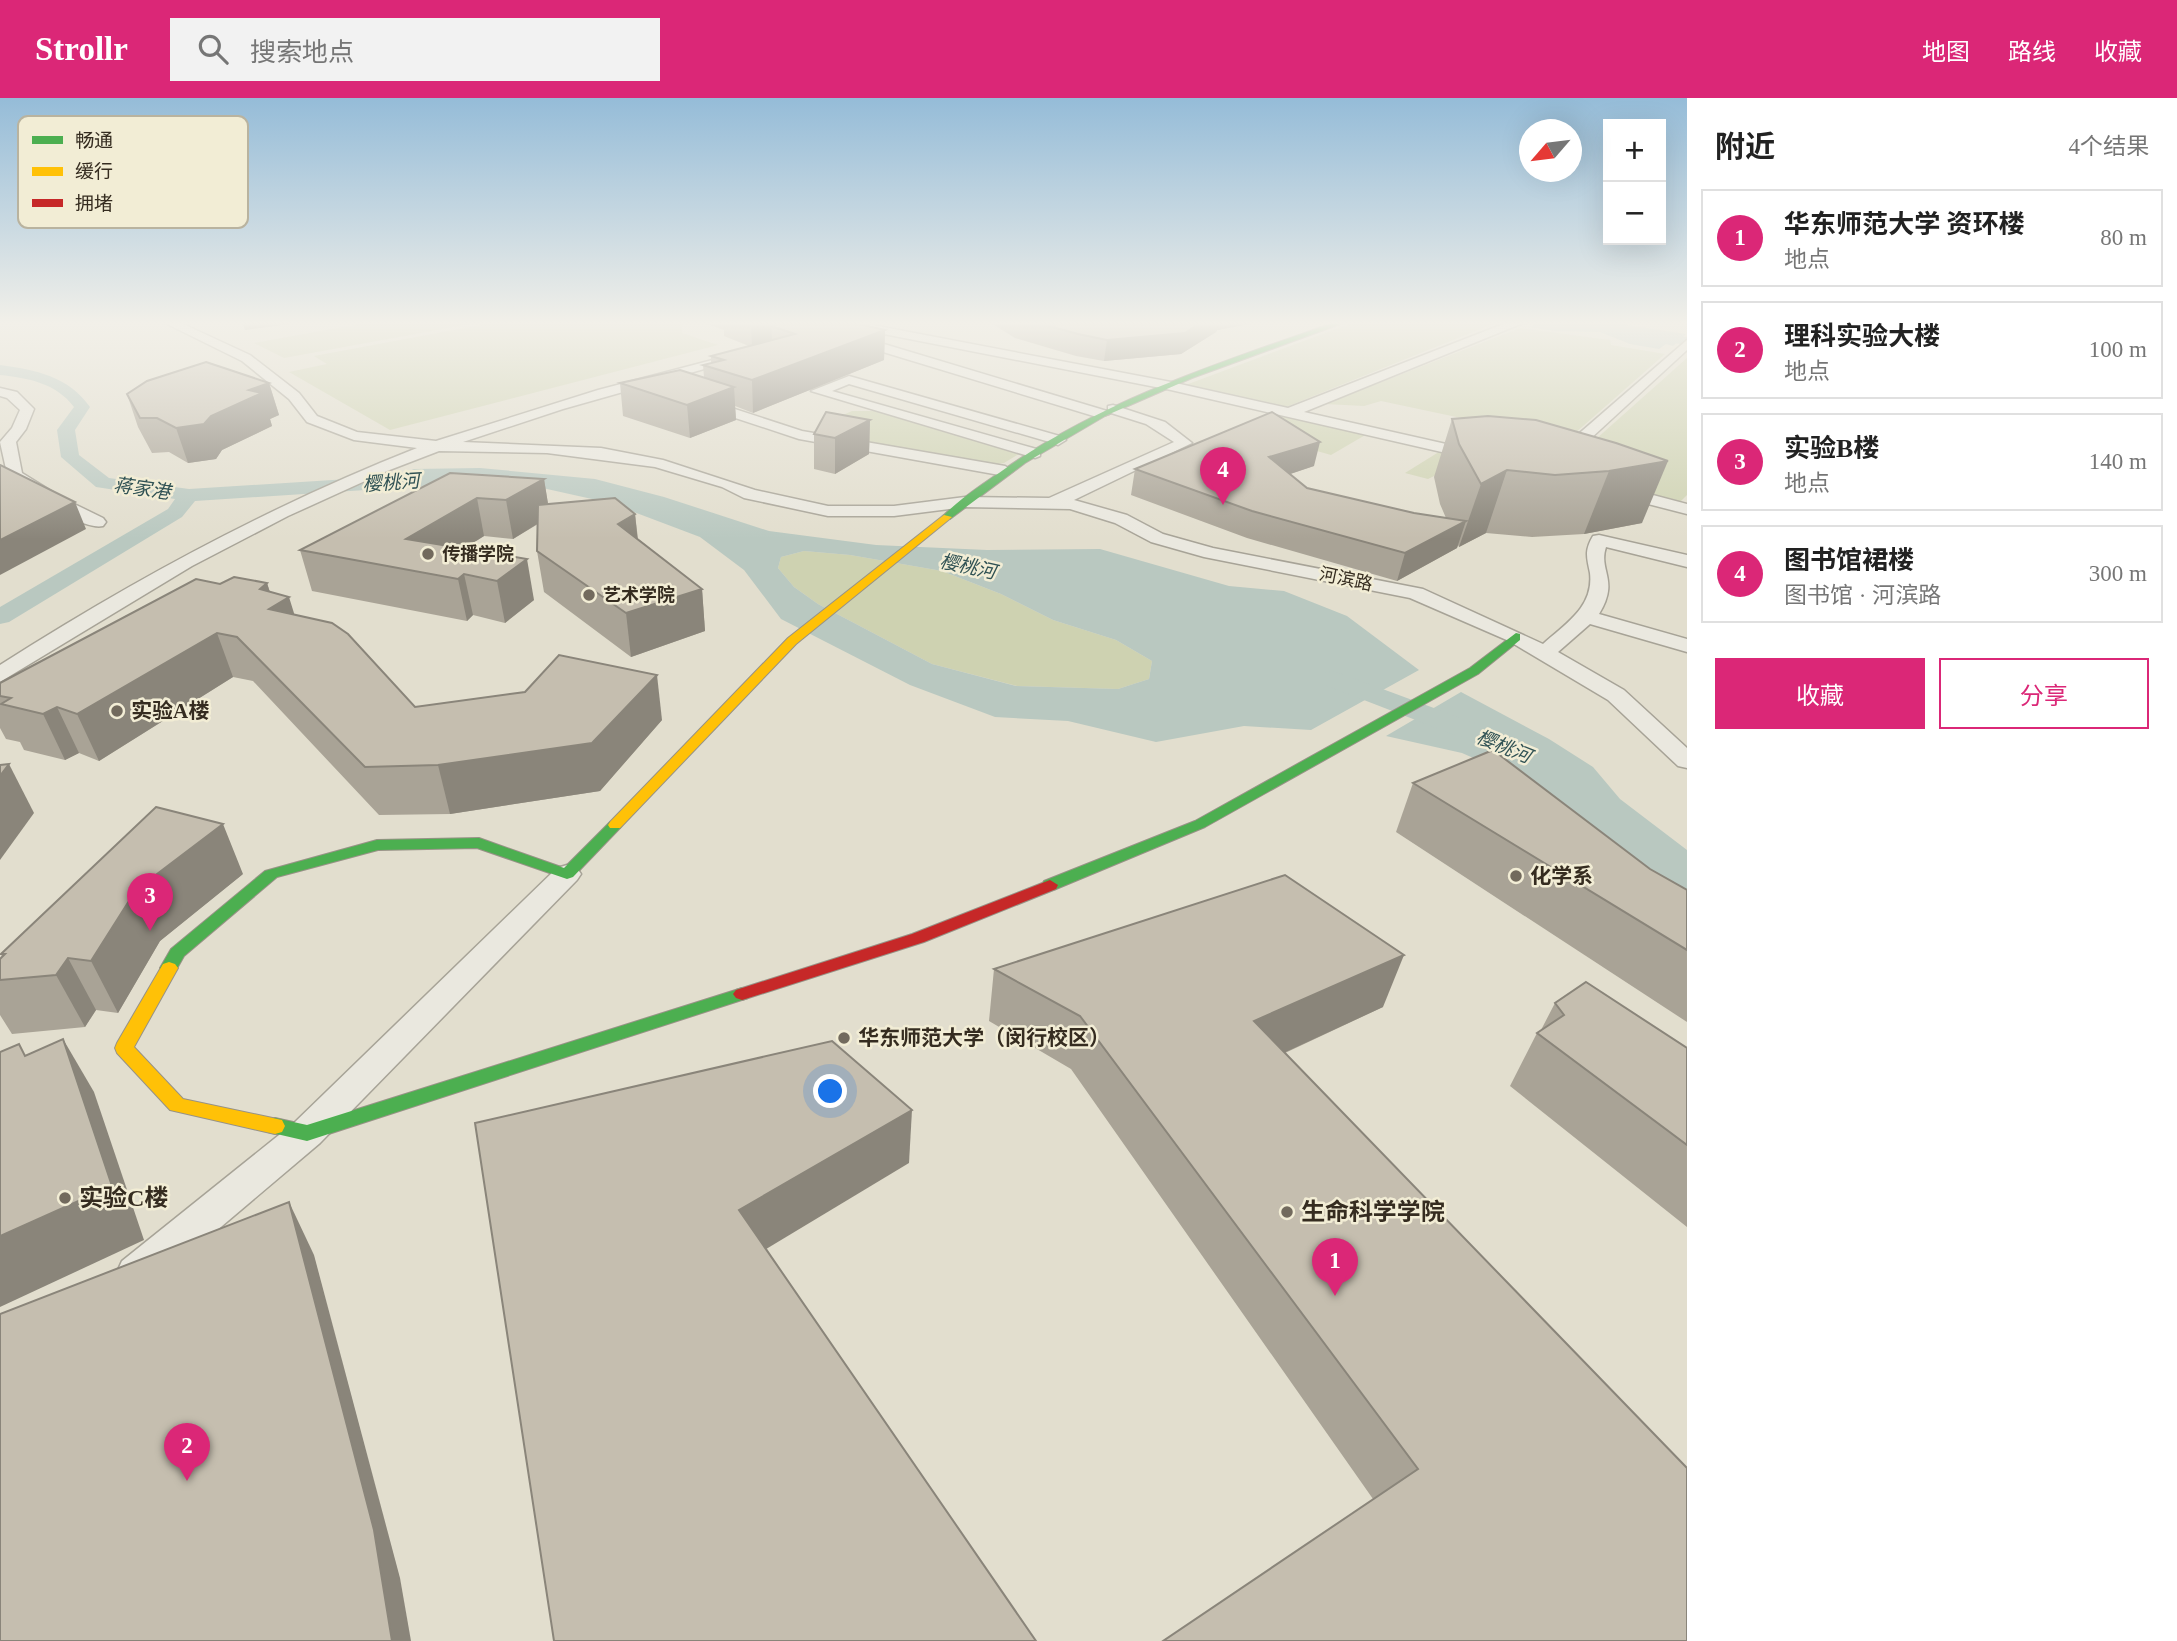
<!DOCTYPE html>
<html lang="zh">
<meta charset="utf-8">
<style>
:root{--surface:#fff;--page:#f2f2f2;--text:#222;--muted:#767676;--line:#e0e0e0;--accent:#db2777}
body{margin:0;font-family:"Times New Roman","Noto Sans SC",serif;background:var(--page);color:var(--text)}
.controls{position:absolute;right:21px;top:21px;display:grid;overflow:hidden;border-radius:0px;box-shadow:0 7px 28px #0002}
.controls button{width:63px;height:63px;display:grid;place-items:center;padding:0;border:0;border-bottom:2px solid var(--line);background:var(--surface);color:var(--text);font:35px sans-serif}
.compass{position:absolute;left:1519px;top:21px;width:63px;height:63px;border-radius:50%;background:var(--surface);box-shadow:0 7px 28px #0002;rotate:242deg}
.you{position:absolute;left:831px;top:994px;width:24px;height:24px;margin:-18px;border:5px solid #fff;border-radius:50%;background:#1a73e8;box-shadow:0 0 0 10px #1a73e833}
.badge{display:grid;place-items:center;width:46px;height:46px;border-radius:50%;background:var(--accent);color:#fff;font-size:23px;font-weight:700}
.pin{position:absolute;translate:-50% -58px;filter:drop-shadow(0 2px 4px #0008)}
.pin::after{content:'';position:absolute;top:37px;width:24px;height:21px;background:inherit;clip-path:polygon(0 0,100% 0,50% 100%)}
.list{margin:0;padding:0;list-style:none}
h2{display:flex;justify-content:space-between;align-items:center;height:91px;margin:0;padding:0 28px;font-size:30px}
h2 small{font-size:23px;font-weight:400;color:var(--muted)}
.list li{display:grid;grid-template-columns:46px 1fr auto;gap:21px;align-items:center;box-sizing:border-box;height:98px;margin:0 14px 14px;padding:0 14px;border:2px solid var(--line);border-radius:0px}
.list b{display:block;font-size:26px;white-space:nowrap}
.list p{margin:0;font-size:23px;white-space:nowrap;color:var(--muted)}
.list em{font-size:23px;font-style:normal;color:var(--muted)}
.actions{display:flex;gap:14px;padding:21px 28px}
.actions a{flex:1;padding:16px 0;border:2px solid var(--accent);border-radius:0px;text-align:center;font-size:24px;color:var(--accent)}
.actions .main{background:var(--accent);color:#fff}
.icon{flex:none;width:38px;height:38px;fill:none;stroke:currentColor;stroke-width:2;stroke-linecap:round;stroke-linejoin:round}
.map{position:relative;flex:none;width:1687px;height:1543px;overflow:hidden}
header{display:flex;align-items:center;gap:42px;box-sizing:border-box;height:98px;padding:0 35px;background:var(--accent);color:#fff}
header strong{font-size:33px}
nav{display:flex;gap:38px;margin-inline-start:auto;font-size:24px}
.search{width:490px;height:63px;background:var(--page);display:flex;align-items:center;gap:18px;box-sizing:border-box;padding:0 24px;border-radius:0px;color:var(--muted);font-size:26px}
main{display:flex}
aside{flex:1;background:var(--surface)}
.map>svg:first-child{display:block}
.green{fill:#ced2b1}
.water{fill:#b9c8c0;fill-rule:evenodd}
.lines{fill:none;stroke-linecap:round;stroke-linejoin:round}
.canal{fill:#b9c8c0;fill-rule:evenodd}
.street-casing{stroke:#a7a397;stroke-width:3}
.fast-casing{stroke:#979286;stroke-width:2}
.slow-casing{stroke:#979286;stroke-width:2}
.jam-casing{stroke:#979286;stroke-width:2}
.street{fill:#eae8df;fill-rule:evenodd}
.fast{fill:#4caf50;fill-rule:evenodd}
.slow{fill:#ffc107;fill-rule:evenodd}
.jam{fill:#c62828;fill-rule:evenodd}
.wall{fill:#a9a396}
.shaded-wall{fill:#8a857a}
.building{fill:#c5beaf;stroke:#8a857a;stroke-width:2}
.poi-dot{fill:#726a5d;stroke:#f2edd5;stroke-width:2.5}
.labels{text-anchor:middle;stroke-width:5;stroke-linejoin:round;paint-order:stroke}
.far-poi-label{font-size:18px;font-weight:bold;fill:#352c20;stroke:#f2edd5;text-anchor:start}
.far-street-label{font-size:18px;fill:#352c20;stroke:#f2edd5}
.far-water-label{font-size:19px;font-style:italic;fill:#305254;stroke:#f2edd5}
.poi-label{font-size:21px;font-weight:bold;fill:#352c20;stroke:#f2edd5;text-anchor:start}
.near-poi-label{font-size:24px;font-weight:bold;fill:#352c20;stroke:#f2edd5;text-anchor:start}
.key{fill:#f2edd5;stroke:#b9b39f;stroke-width:2}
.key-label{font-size:19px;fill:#352c20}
</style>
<header>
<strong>Strollr</strong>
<div class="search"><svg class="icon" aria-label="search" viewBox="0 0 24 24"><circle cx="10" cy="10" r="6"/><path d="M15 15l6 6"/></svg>搜索地点</div>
<nav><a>地图</a><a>路线</a><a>收藏</a></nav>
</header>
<main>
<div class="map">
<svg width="1687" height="1543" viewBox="0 0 1687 1543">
<rect width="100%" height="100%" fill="#e2dece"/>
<g class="green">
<polygon points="365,225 470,226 284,260 254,245"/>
<polygon points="491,225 682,225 682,235 718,247 390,332 289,274 327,266 314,258"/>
<polygon points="1352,225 1493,226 1286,309 1183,288"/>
<polygon points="1520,230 1610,242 1611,247 1665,256 1549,358 1527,334 1381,303 1364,308 1325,306"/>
<polygon points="1687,260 1687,397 1679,405 1559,374"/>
<polygon points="852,313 874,313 1022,354 1004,365 991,367 836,340 834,321"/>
<polygon points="1286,316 1367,336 1331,357 1289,345 1269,324"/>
<polygon points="1442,352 1438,376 1428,381 1405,375"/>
<polygon points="804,453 850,457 942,473 1001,496 1053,522 1116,542 1152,563 1149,581 1118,591 1017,588 932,566 818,506 794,489 778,470 781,459"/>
</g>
<g class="water">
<polygon points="1538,225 1614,225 1686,236 1673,248 1666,246 1659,251 1630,246 1600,234 1555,233 1530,229"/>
<path d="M480,370L595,381L664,399L769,433L876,447L987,452L1100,451L1229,488L1284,493L1347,518L1419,572L1311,632L1244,628L1156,644L1068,623L995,619L910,587L781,521L744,472L700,439L610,405L538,389L441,387L364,393L414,371ZM804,453L850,457L942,473L1001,496L1053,522L1116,542L1152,563L1149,581L1118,591L1016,588L932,566L818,506L794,489L778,470L781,459Z"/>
<polygon points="1461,594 1549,641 1593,669 1620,701 1687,752 1687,801 1521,681 1462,655 1386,638"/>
</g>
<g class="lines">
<g class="canal">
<polygon points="1560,225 1596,225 1687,239 1687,247 1567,229"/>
<path d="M0,267C36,272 68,278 90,309L75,332L79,357L109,380L189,391L427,376L437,382L427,388L195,403L182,419L9,524L0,526V509L168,411L175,401L96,389L61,359L57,332L74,309C56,285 28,280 0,277Z"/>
<polygon points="1334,573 1477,626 1481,632 1477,638 1467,640 1457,638 1325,587 1321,581 1325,575"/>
</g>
<g class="street-casing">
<g id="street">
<path d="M165,225H181L250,257L299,295L317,318L357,334L436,343L598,292L743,254V260L563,311L463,344L601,350L663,362L755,392L828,408H894L965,399L1049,400L1174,344L1146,326L1108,314V308L1113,307L1165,324L1192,345L1074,402L1127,417L1163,436L1213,450L1423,491L1543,546C1565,526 1594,509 1590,475C1587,460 1584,453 1593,438L1599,437L1687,457V469L1606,449C1598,473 1620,482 1599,516L1687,541V554L1590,526L1558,554L1624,592L1687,650V670L1678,668L1608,602L1509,543L1410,500L1204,459L1151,444L1115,425L1070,411L965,409L894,418H828L744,400L722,389L655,369L547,355L439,353L387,373L288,418L192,468L0,584V567C133,482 270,408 417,350L354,342L307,324L289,301L242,263Z"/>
<polygon points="848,225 862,225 1171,284 1288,310 1506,225 1523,225 1304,314 1486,355 1486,361 1481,363 1171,292 853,230"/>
<polygon points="1687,242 1687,252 1564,365 1552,365 1552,359"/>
<polygon points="874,243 1107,313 1109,316 1097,319 870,250 870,244"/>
<polygon points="849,278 1063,339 1066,342 1058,347 1053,345 849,286 832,293 1040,352 1040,358 1035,360 811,293"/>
<path d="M0,290L17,294L34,311L26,331L16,344L22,375L64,401L103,420L106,424L103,428C81,433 28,393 8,380L0,344L12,330L20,312L7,300L0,298Z"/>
<polygon points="701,300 802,333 1005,368 1013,373 1005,378 799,341 696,307 694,304"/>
<polygon points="1615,387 1687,406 1687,416 1609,396 1609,388"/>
<polygon points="567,767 577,770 581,776 577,782 320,1045 150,1189 136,1194 122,1189 116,1176 122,1163 294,1025 557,770"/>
</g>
</g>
<g class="fast-casing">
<g id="fast">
<path d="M1333,225H1343L1192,280L1105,318L1025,365L950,421L942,419C960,400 985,385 1006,370C1106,301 1219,265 1333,225Z"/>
<polygon points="1516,535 1520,536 1520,542 1478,576 1205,729 1056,791 1050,792 1042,787 1044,783 1195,723 1470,570"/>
<polygon points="615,723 620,724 622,727 620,730 573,779 567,781 477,750 378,752 277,779 184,858 175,874 163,874 160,870 171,851 265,773 377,742 479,740 564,770 610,724"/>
<polygon points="742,890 748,892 751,896 748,900 307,1043 268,1034 265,1028 268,1022 275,1020 307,1027"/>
</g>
</g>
<g class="slow-casing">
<g id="slow">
<polygon points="944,417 952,419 796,546 620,730 610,730 608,727 610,724 788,540"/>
<polygon points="169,864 175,866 178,870 134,949 183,1001 282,1022 285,1028 282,1034 275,1036 170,1012 117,955 115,950 117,945 163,866"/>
</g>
</g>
<g class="jam-casing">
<polygon id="jam" points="1050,782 1058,787 1056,791 924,844 742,902 736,900 733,896 736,892 912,836"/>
</g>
<use href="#street" class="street"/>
<use href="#fast" class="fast"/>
<use href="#slow" class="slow"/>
<use href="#jam" class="jam"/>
</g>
<g class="wall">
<polygon points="705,225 855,225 885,232 884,262 753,315 735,308 736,322 690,340 623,318 620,285 704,279 703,267 711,265 711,258 749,248 724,238 724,232"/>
<polygon points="991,225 1254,225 1217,232 1216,234 1181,256 1104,263 1076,258 1015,240"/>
<polygon points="269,285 279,317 270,321 272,328 222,352 216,361 188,365 169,354 152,355 138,329 127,296"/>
<polygon points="1452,321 1616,345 1642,425 1584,436 1532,439 1486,435 1459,449 1458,447 1457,450 1397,483 1247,440 1131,397 1135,371 1314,368 1290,376 1307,390 1414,415 1446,420 1440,406 1434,379"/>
<polygon points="870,322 869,356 835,376 814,371 814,336"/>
<polygon points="544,381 548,406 635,416 638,441 702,491 705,533 631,559 544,494 537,453 538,426 513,441 484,438 465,450 534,502 505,525 473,517 467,523 312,493 300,452"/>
<polygon points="267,485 270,494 295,517 415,609 662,622 600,693 450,716 379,717 253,583 233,579 99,663 79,655 65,662 24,652 20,644 6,641 0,630 0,585 220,486"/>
<polygon points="1413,685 1650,771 1687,792 1687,924 1396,734"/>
<polygon points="243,776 160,843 118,915 96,912 85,929 12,936 0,917 0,861 2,859 1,856"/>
<polygon points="994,871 1383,909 1285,955 1687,1370 1373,1401 1071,971 989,923"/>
<polygon points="1555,905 1687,950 1687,1129 1510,988 1537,935 1541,932"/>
</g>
<g class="shaded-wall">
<polygon points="243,225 296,225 245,232"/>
<polygon points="754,225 791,225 771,228 772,243 752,249 751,226"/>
<polygon points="1200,225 1254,225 1217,232 1216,234 1181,256 1104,263 1107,242"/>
<polygon points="885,232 884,262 753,315 752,282"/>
<polygon points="269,285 279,317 270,321 272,328 222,352 216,361 188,365 176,330 211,318 249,292"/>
<polygon points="734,289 736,322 690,340 687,307"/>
<polygon points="870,322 869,356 835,376 835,340"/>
<polygon points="1320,344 1314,368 1263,385 1269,359"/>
<polygon points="1668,363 1642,425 1584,436 1609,373"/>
<polygon points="1507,372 1486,435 1459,449 1481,386"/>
<polygon points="544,381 550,418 513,441 506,402"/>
<polygon points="477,400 484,438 425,475 406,441"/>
<polygon points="75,404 86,431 0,477 0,442"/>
<polygon points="635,416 639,455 618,426"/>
<polygon points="1466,423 1457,450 1397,483 1405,455"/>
<polygon points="527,461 534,502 505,525 497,483"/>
<polygon points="464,476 473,517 467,523 458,481"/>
<polygon points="267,485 274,508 289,499 302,541 282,554 260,491"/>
<polygon points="702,491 705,533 631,559 626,515"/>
<polygon points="217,535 233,579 99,663 77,616"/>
<polygon points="657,577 662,622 600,693 450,716 438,667"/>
<polygon points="57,609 79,655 65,662 43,616"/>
<polygon points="9,666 34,715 0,762 0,678"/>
<polygon points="223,726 243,776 160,843 118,915 91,863 136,792"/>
<polygon points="1404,857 1383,909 1238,976 1254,923"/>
<polygon points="68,860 96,912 85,929 56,877"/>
<polygon points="63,941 94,994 144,1142 0,1209 0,1138"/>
<polygon points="912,1012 909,1065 743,1165 739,1112"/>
<polygon points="289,1104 314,1157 400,1480 411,1543 392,1543"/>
</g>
<g class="building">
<polygon points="780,225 855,225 885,232 752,282 703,267 724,262 711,258 795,236 771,228"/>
<polygon points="1038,225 1200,225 1185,235 1107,242 1078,236"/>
<polygon points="206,264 269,285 249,292 262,295 211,318 204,326 176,330 157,320 140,320 127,296 147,283"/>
<polygon points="680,272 734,289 687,307 620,285"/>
<polygon points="826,314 870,322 835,340 814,336"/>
<polygon points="1272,314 1320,344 1269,359 1307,390 1414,415 1466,423 1405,455 1252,413 1135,371"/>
<polygon points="1488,318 1536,322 1616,345 1668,363 1609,373 1555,377 1507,372 1481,386 1459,346 1452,321"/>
<polygon points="0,367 75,404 0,442"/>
<polygon points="450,375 544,381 506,402 477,400 406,441 527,461 497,483 464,476 458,481 300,452"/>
<polygon points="615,400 635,416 618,426 702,491 626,515 537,453 538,407"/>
<polygon points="234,479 267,485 260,491 289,499 269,511 332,525 348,536 415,609 525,594 559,557 657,577 592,645 438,667 365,669 237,539 217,535 77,616 57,609 43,616 1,606 11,600 0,598 0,585 196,481 220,486"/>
<polygon points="1493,652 1650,771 1687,792 1687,852 1413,685"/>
<polygon points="9,666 0,678 0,667"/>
<polygon points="156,709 223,726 136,792 91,863 68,860 56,877 0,882 0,861 5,856 1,856"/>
<polygon points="1285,777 1404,857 1254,923 1687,1370 1687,1543 1163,1543 1418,1371 1080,918 994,871"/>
<polygon points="1586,884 1687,950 1687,1047 1537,935 1564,917 1555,905"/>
<polygon points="63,941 112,1088 0,1138 0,954 19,946 25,958"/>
<polygon points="832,943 912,1012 739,1112 1036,1543 554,1543 475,1025"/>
<polygon points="289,1104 374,1432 392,1543 0,1543 0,1216"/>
</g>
<linearGradient id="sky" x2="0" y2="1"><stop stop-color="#95bcd8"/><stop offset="0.51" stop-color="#f2f0e9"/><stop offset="1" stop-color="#f2f0e9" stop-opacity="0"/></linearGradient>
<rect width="1687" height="441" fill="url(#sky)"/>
<g class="poi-dot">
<circle cx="428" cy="456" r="7"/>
<circle cx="589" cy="497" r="7"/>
<circle cx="117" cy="613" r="7"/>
<circle cx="1516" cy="778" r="7"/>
<circle cx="844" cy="940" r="7"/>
<circle cx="65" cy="1100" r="7"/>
<circle cx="1287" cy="1114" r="7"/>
</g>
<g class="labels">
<g class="far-poi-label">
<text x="442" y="462">传播学院</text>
<text x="603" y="503">艺术学院</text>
</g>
<g class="far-street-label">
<text transform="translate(1346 481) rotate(12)" y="6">河滨路</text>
</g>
<g class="far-water-label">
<text transform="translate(391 384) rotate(-4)" y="7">樱桃河</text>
<text transform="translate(142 390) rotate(8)" y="7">蒋家港</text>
<text transform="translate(968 468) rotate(12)" y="7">樱桃河</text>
<text transform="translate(1504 648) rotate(22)" y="7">樱桃河</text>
</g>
<g class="poi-label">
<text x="131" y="620">实验A楼</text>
<text x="1530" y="785">化学系</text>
<text x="858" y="947">华东师范大学（闵行校区）</text>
</g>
<g class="near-poi-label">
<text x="79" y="1108">实验C楼</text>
<text x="1301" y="1122">生命科学学院</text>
</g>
</g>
<rect x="18" y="18" width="230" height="112" rx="10" class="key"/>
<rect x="32" y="38" width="31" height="8" fill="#4caf50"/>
<rect x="32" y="69" width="31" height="9" fill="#ffc107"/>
<rect x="32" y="101" width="31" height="8" fill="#c62828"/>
<g class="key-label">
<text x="75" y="49">畅通</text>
<text x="75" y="80">缓行</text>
<text x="75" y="112">拥堵</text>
</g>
</svg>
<div class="controls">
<button>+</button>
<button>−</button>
</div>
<svg class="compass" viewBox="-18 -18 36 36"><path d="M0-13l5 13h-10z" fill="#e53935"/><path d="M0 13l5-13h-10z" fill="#767676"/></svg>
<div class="you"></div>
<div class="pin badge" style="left:1335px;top:1198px">1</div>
<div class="pin badge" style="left:187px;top:1383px">2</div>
<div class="pin badge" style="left:150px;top:833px">3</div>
<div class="pin badge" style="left:1223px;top:407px">4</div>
</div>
<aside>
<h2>附近<small>4个结果</small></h2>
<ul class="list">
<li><span class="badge">1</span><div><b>华东师范大学 资环楼</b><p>地点</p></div><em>80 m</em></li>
<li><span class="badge">2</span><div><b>理科实验大楼</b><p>地点</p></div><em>100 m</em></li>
<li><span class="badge">3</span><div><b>实验B楼</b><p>地点</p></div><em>140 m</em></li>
<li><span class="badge">4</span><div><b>图书馆裙楼</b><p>图书馆 · 河滨路</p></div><em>300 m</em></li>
</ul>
<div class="actions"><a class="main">收藏</a><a>分享</a></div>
</aside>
</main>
